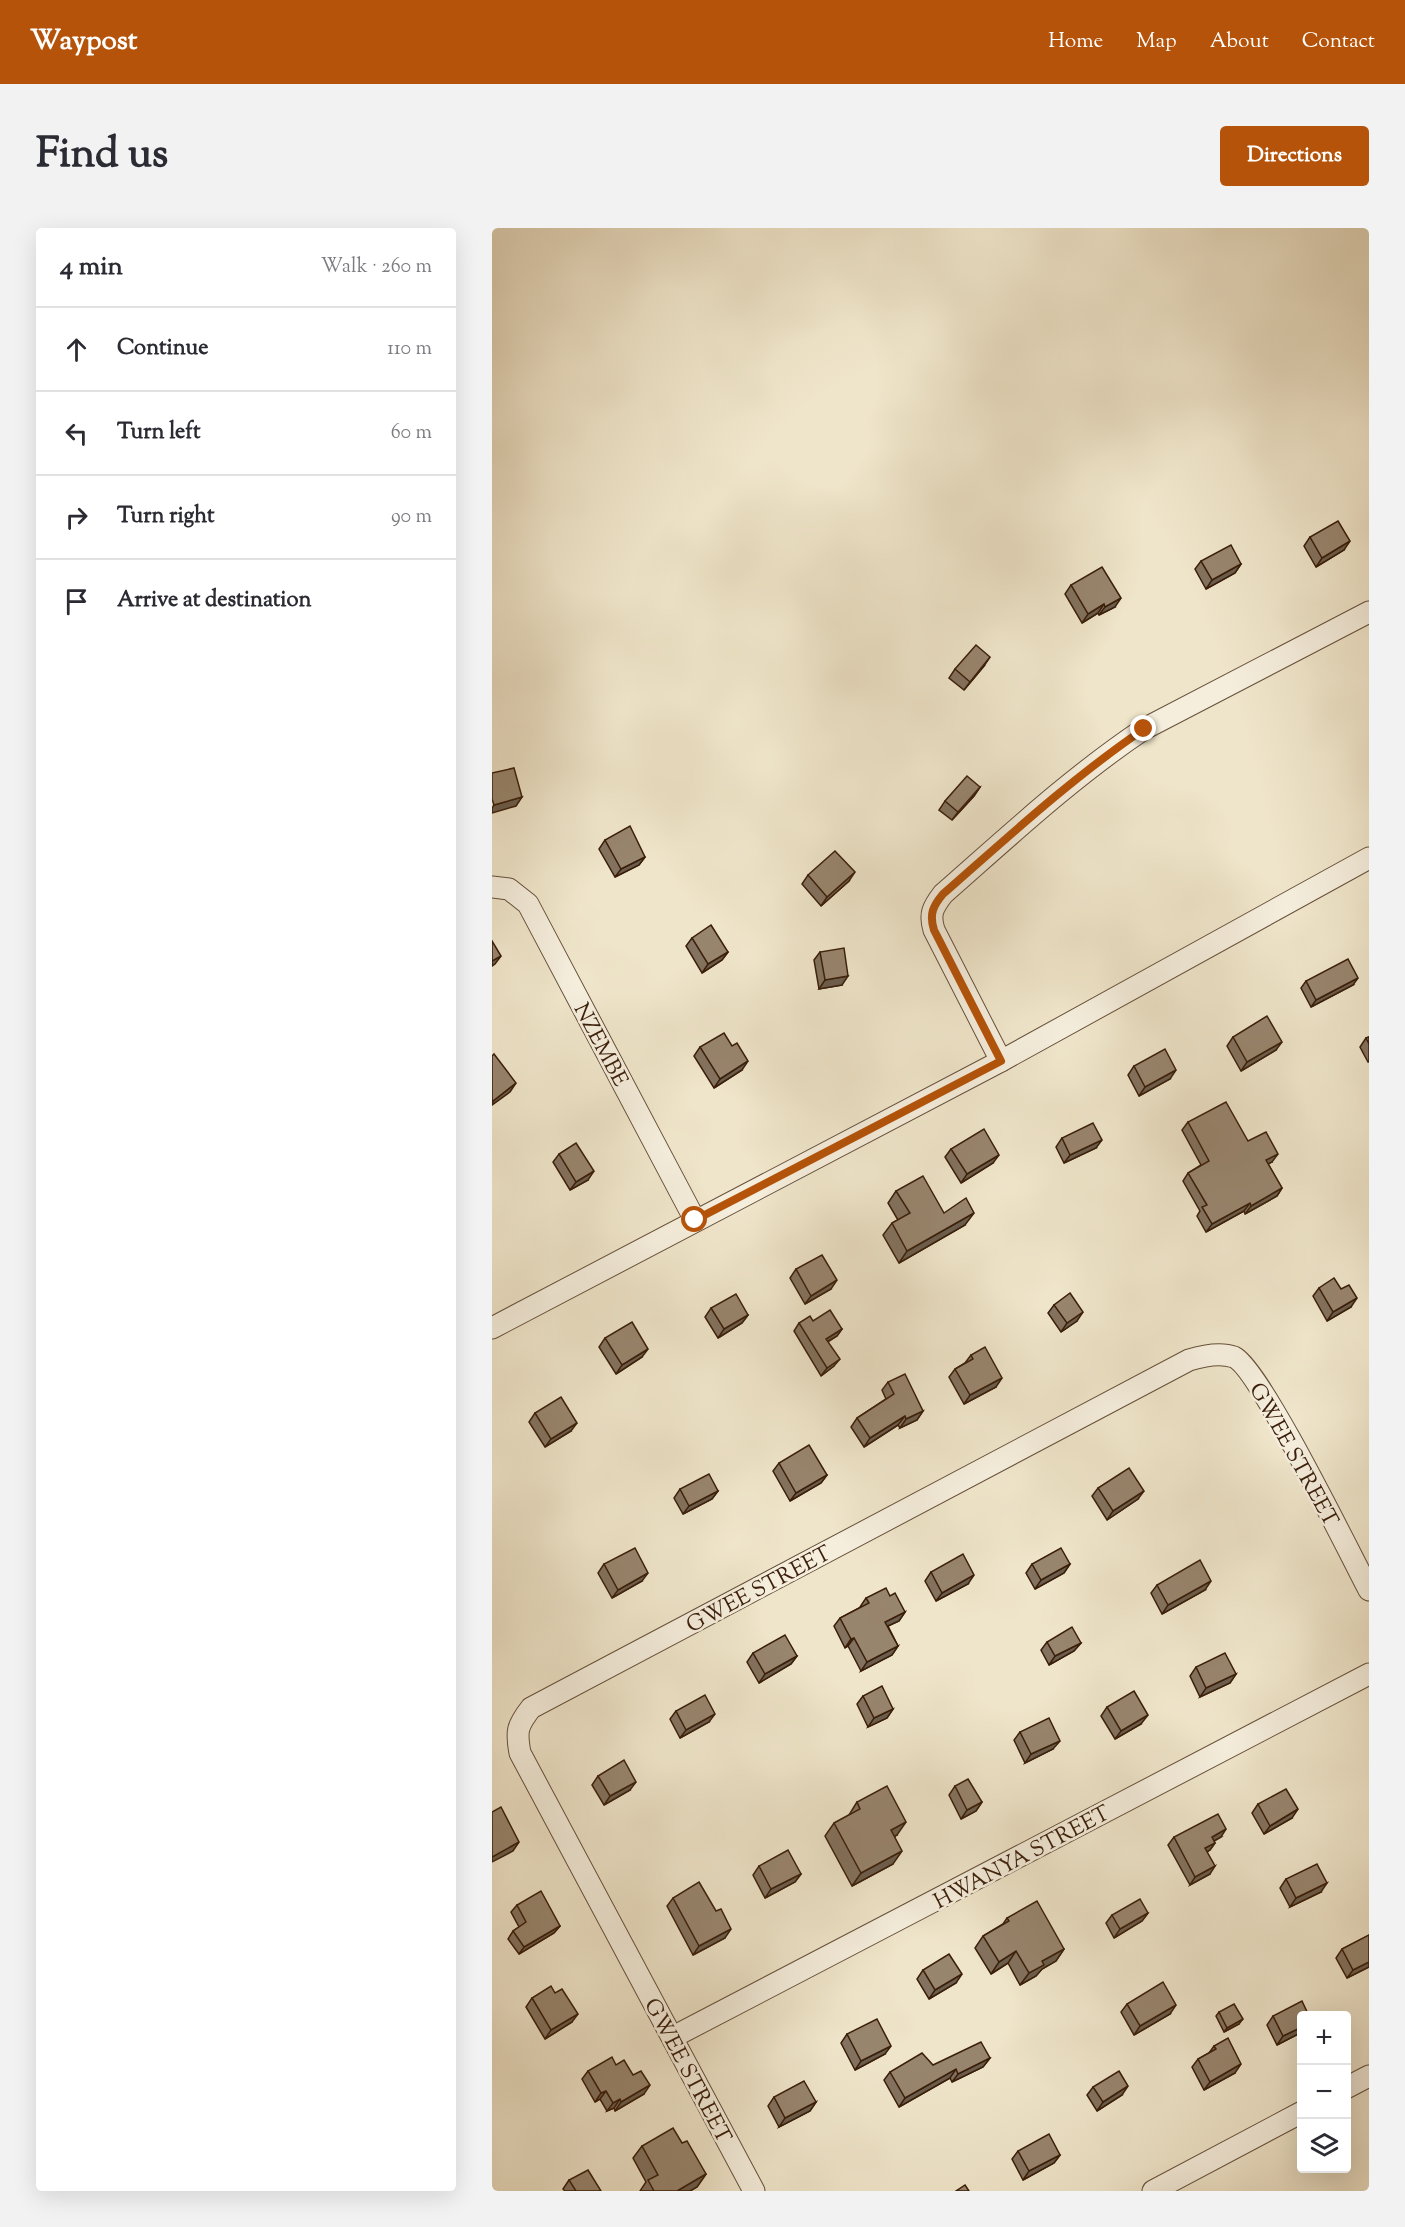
<!DOCTYPE html>
<meta charset="utf-8">
<style>
:root{--surface:#fff;--page:#f2f2f3;--text:#2b2b33;--muted:#7c7c81;--line:#e1e1e2;--accent:#b45309}
body{margin:0;font-family:"Sorts Mill Goudy",serif;background:var(--page);color:var(--text)}
.controls{position:absolute;right:18px;bottom:18px;display:grid;overflow:hidden;border-radius:6px;box-shadow:0 6px 24px #0002}
.controls button{width:54px;height:54px;display:grid;place-items:center;padding:0;border:0;border-bottom:2px solid var(--line);background:var(--surface);color:var(--text);font:30px sans-serif}
.stop{position:absolute;width:18px;height:18px;margin:-14px;border:4px solid #b45309;border-radius:50%;background:#fff}
.stop.end{background:#b45309;border-color:#fff;box-shadow:0 2px 6px #0008}
.list{margin:0;padding:0;list-style:none}
h2{display:flex;justify-content:space-between;align-items:center;height:78px;margin:0;padding:0 24px;font-size:26px}
h2 small{font-size:20px;font-weight:400;color:var(--muted)}
.list li{display:grid;grid-template-columns:39px 1fr auto;gap:18px;align-items:center;box-sizing:border-box;height:84px;padding:0 24px;border-top:2px solid var(--line)}
.list b{display:block;font-size:22px;white-space:nowrap}
.list em{font-size:20px;font-style:normal;color:var(--muted)}
.icon{flex:none;width:33px;height:33px;fill:none;stroke:currentColor;stroke-width:2;stroke-linecap:round;stroke-linejoin:round}
.map{position:relative;flex:none;width:877px;height:1963px;overflow:hidden;border-radius:6px}
header{display:flex;align-items:center;gap:36px;box-sizing:border-box;height:84px;padding:0 30px;background:var(--accent);color:#fff}
header strong{font-size:28px}
nav{display:flex;gap:33px;margin-inline-start:auto;font-size:21px}
.intro{display:flex;align-items:center;justify-content:space-between;box-sizing:border-box;height:144px;padding:0 36px}
h1{margin:0;font-size:42px}
.button{padding:15px 27px;border-radius:6px;background:var(--accent);color:#fff;font-size:21px;font-weight:700}
main{display:flex;gap:36px;padding:0 36px}
aside{flex:1;background:var(--surface);border-radius:6px;box-shadow:0 6px 24px #0002}
.map>svg:first-child{display:block}
.lines{fill:none;stroke-linecap:round;stroke-linejoin:round}
.minor-casing{stroke:#67503a;stroke-width:23}
.minor{stroke:#f5eedd;stroke-width:21}
.wall{fill:#83725f;stroke:#3a1e0a;stroke-width:1.5}
.shaded-wall{fill:#6a5d4d;stroke:#3a1e0a;stroke-width:1.5}
.building{fill:#98856e;stroke:#3a1e0a;stroke-width:1.5}
.route{stroke:#b45309;stroke-width:8}
.labels{text-anchor:middle;stroke-width:5;stroke-linejoin:round;paint-order:stroke}
.street-label{font-size:22px;fill:#3a1e0a;stroke:#f5eedd}
</style>
<header>
<strong>Waypost</strong>
<nav><a>Home</a><a>Map</a><a>About</a><a>Contact</a></nav>
</header>
<div class="intro"><h1>Find us</h1><a class="button">Directions</a></div>
<main>
<aside>
<h2>4 min<small>Walk · 260 m</small></h2>
<ul class="list">
<li><svg class="icon" aria-label="ahead" viewBox="0 0 24 24"><path d="M12 20V5M6 11l6-6 6 6"/></svg><div><b>Continue</b></div><em>110 m</em></li>
<li><svg class="icon" aria-label="left" viewBox="0 0 24 24"><path d="M17 20v-9H6M10 6l-5 5 5 5"/></svg><div><b>Turn left</b></div><em>60 m</em></li>
<li><svg class="icon" aria-label="right" viewBox="0 0 24 24"><path d="M7 20v-9h11M14 6l5 5-5 5"/></svg><div><b>Turn right</b></div><em>90 m</em></li>
<li><svg class="icon" aria-label="arrive" viewBox="0 0 24 24"><path d="M6 21V4h12l-3 4 3 4H6"/></svg><div><b>Arrive at destination</b></div></li>
</ul>
</aside>
<div class="map">
<svg width="877" height="1963" viewBox="0 0 877 1963">
<rect width="100%" height="100%" fill="#efe5ca"/>
<filter id="stains"><feTurbulence type="fractalNoise" baseFrequency=".00333" numOctaves="4"/><feColorMatrix values="0 0 0 0 .2 0 0 0 0 .09 0 0 0 0 .02 0 0 0 .5 -.17"/></filter>
<radialGradient id="worn" r=".72"><stop offset=".6" stop-color="#630" stop-opacity="0"/><stop offset="1" stop-color="#630" stop-opacity=".3"/></radialGradient>
<g class="lines">
<g class="minor-casing">
<g id="minor">
<polyline points="0,659 17,661 36,676 203,992"/>
<path d="M509,833L442,702C437,686 441,679 451,666C516,609 580,549 652,501L877,384"/>
<polyline points="0,1100 509,833 877,630"/>
<polyline points="181,1809 877,1446"/>
<polyline points="854,1860 877,1848"/>
<path d="M262,1963L28,1525C24,1503 25,1498 39,1480L697,1132C710,1128 728,1124 742,1129C767,1140 858,1326 877,1362"/>
<polyline points="661,1963 810,1884"/>
</g>
</g>
<use href="#minor" class="minor"/>
</g>
<g class="wall">
<polygon points="818,309 852,322 824,339 812,318"/>
<polygon points="709,333 749,336 743,345 714,361 703,341"/>
<polygon points="579,357 623,379 607,387 606,385 590,395 573,366"/>
<polygon points="492,438 472,462 457,450 463,441"/>
<polygon points="488,559 482,568 460,592 447,582 453,573"/>
<polygon points="113,612 153,629 147,637 123,649 107,621"/>
<polygon points="316,647 357,653 329,678 310,656"/>
<polygon points="200,710 236,724 230,732 210,745 194,718"/>
<polygon points="328,724 350,757 327,761 322,732"/>
<polygon points="814,753 861,757 819,779 809,760"/>
<polygon points="741,809 784,822 749,843 735,818"/>
<polygon points="877,809 877,834 876,834 868,819 874,810"/>
<polygon points="208,819 250,842 222,860 202,828"/>
<polygon points="642,838 678,851 647,868 636,847"/>
<polygon points="696,894 756,913 780,934 776,936 790,960 785,968 753,986 752,983 714,1004 705,988 708,983 691,953 696,945 709,937 690,902"/>
<polygon points="570,910 604,920 572,935 564,919"/>
<polygon points="459,921 501,935 469,955 453,929"/>
<polygon points="67,926 96,952 78,962 61,934"/>
<polygon points="404,963 452,985 473,997 407,1035 391,1007 400,995 406,992 396,975"/>
<polygon points="304,1041 339,1061 313,1076 298,1050"/>
<polygon points="827,1060 859,1079 835,1093 821,1068"/>
<polygon points="562,1077 585,1093 569,1104 556,1085"/>
<polygon points="219,1080 256,1087 250,1095 226,1110 213,1089"/>
<polygon points="321,1093 350,1101 345,1108 336,1114 342,1138 329,1148 302,1103 307,1095"/>
<polygon points="113,1110 150,1129 124,1146 107,1119"/>
<polygon points="479,1127 504,1159 472,1176 457,1149 463,1141 473,1135"/>
<polygon points="396,1154 431,1183 425,1192 408,1200 406,1197 372,1219 359,1199 365,1190 394,1171 390,1162"/>
<polygon points="43,1185 79,1203 53,1219 37,1194"/>
<polygon points="287,1235 335,1247 329,1255 298,1273 281,1243"/>
<polygon points="606,1260 646,1271 615,1292 600,1268"/>
<polygon points="188,1261 226,1263 220,1271 191,1286 182,1270"/>
<polygon points="112,1336 150,1353 120,1370 106,1345"/>
<polygon points="540,1336 578,1336 572,1345 543,1361 534,1345"/>
<polygon points="439,1344 476,1356 444,1373 433,1353"/>
<polygon points="665,1357 713,1362 670,1386 659,1365"/>
<polygon points="398,1368 413,1384 407,1393 396,1398 406,1418 400,1427 369,1443 356,1418 353,1420 342,1398 348,1390 369,1379 368,1379 374,1370"/>
<polygon points="555,1414 589,1415 582,1423 557,1437 549,1422"/>
<polygon points="261,1425 305,1428 299,1436 267,1455 255,1434"/>
<polygon points="704,1439 744,1446 738,1455 708,1469 698,1448"/>
<polygon points="371,1468 401,1481 395,1490 376,1499 365,1476"/>
<polygon points="615,1479 649,1496 623,1511 609,1488"/>
<polygon points="184,1483 217,1494 188,1510 178,1491"/>
<polygon points="528,1504 561,1521 533,1535 522,1512"/>
<polygon points="106,1548 138,1562 112,1577 100,1557"/>
<polygon points="463,1558 490,1574 484,1583 469,1591 457,1567"/>
<polygon points="365,1574 405,1607 403,1608 401,1636 360,1658 333,1608 342,1595 357,1587"/>
<polygon points="766,1576 800,1590 772,1606 760,1585"/>
<polygon points="682,1609 729,1609 722,1613 723,1615 718,1622 715,1624 718,1646 698,1657 676,1617"/>
<polygon points="267,1638 309,1646 303,1654 273,1670 261,1647"/>
<polygon points="794,1651 829,1664 798,1679 788,1660"/>
<polygon points="181,1670 224,1683 233,1710 201,1727 175,1678"/>
<polygon points="25,1677 68,1698 62,1705 27,1726 16,1711 21,1703 27,1699 19,1684"/>
<polygon points="656,1685 650,1693 622,1710 614,1695 620,1687"/>
<polygon points="515,1690 572,1721 564,1733 550,1741 544,1748 528,1757 516,1735 499,1746 483,1720 491,1708 511,1696"/>
<polygon points="877,1707 877,1739 855,1750 844,1730 850,1721"/>
<polygon points="431,1742 464,1755 437,1771 425,1751"/>
<polygon points="63,1765 80,1794 53,1811 34,1779 40,1770"/>
<polygon points="635,1776 678,1786 642,1807 629,1784"/>
<polygon points="727,1784 747,1796 732,1804 724,1788"/>
<polygon points="781,1788 810,1788 810,1804 785,1817 775,1797"/>
<polygon points="355,1806 393,1826 363,1842 349,1815"/>
<polygon points="722,1818 743,1845 712,1862 700,1839 706,1831 717,1825"/>
<polygon points="498,1830 491,1839 460,1854 458,1850 407,1879 392,1852 398,1844"/>
<polygon points="124,1837 152,1866 123,1883 122,1880 115,1883 108,1871 103,1874 90,1851 96,1843"/>
<polygon points="601,1859 630,1867 605,1883 595,1867"/>
<polygon points="282,1869 324,1874 318,1883 287,1899 276,1878"/>
<polygon points="190,1915 214,1946 205,1959 198,1963 148,1963 154,1954 141,1930 150,1918"/>
<polygon points="526,1923 568,1927 562,1935 531,1952 520,1931"/>
<polygon points="77,1952 109,1963 73,1963 71,1961"/>
</g>
<g class="shaded-wall">
<polygon points="858,313 852,322 824,339 830,330"/>
<polygon points="749,336 743,345 714,361 720,352"/>
<polygon points="629,370 623,379 607,387 613,379"/>
<polygon points="612,376 606,385 590,395 596,386"/>
<polygon points="498,429 492,438 472,462 478,454"/>
<polygon points="488,559 482,568 460,592 466,584"/>
<polygon points="30,569 24,578 0,585 0,580 2,577"/>
<polygon points="153,629 147,637 123,649 129,641"/>
<polygon points="363,644 357,653 329,678 335,669"/>
<polygon points="236,724 230,732 210,745 216,736"/>
<polygon points="9,728 3,736 0,738 0,733"/>
<polygon points="356,748 350,757 327,761 333,752"/>
<polygon points="866,750 861,757 819,779 824,772"/>
<polygon points="790,814 784,822 749,843 755,834"/>
<polygon points="256,833 250,842 222,860 228,851"/>
<polygon points="684,842 678,851 647,868 653,859"/>
<polygon points="24,855 18,864 0,877 1,873"/>
<polygon points="610,912 604,920 572,935 578,927"/>
<polygon points="786,926 780,934 768,940 774,932"/>
<polygon points="507,927 501,935 469,955 475,946"/>
<polygon points="102,943 96,952 78,962 84,954"/>
<polygon points="790,960 785,968 753,986 759,978"/>
<polygon points="758,975 752,983 714,1004 720,996"/>
<polygon points="482,985 473,997 407,1035 415,1023"/>
<polygon points="345,1052 339,1061 313,1076 319,1068"/>
<polygon points="865,1070 859,1079 835,1093 841,1084"/>
<polygon points="591,1084 585,1093 569,1104 575,1095"/>
<polygon points="256,1087 250,1095 226,1110 232,1101"/>
<polygon points="350,1101 345,1108 328,1118 334,1111"/>
<polygon points="156,1121 150,1129 124,1146 130,1137"/>
<polygon points="348,1131 342,1138 329,1148 335,1140"/>
<polygon points="510,1150 504,1159 472,1176 478,1167"/>
<polygon points="431,1183 425,1192 408,1200 414,1191"/>
<polygon points="413,1188 406,1197 372,1219 378,1210"/>
<polygon points="85,1195 79,1203 53,1219 59,1211"/>
<polygon points="335,1247 329,1255 298,1273 304,1265"/>
<polygon points="226,1263 220,1271 191,1286 197,1278"/>
<polygon points="652,1263 646,1271 615,1292 621,1283"/>
<polygon points="578,1336 572,1345 543,1361 549,1352"/>
<polygon points="156,1345 150,1353 120,1370 126,1362"/>
<polygon points="482,1347 476,1356 444,1373 450,1365"/>
<polygon points="719,1353 713,1362 670,1386 676,1377"/>
<polygon points="413,1384 407,1393 387,1402 393,1394"/>
<polygon points="362,1410 356,1418 353,1420 359,1411"/>
<polygon points="589,1415 582,1423 557,1437 563,1428"/>
<polygon points="406,1418 400,1427 369,1443 375,1434"/>
<polygon points="305,1428 299,1436 267,1455 273,1446"/>
<polygon points="744,1446 738,1455 708,1469 714,1460"/>
<polygon points="401,1481 395,1490 376,1499 382,1490"/>
<polygon points="223,1486 217,1494 188,1510 194,1502"/>
<polygon points="656,1487 649,1496 623,1511 629,1503"/>
<polygon points="568,1513 561,1521 533,1535 539,1526"/>
<polygon points="144,1554 138,1562 112,1577 118,1568"/>
<polygon points="490,1574 484,1583 469,1591 475,1582"/>
<polygon points="806,1581 800,1590 772,1606 778,1598"/>
<polygon points="414,1594 405,1607 391,1615 399,1602"/>
<polygon points="734,1601 729,1609 715,1617 720,1609"/>
<polygon points="27,1614 21,1623 0,1634 0,1629"/>
<polygon points="723,1615 718,1622 708,1628 713,1620"/>
<polygon points="410,1623 401,1636 360,1658 369,1645"/>
<polygon points="723,1638 718,1646 698,1657 703,1649"/>
<polygon points="309,1646 303,1654 273,1670 279,1661"/>
<polygon points="835,1655 829,1664 798,1679 804,1670"/>
<polygon points="656,1685 650,1693 622,1710 628,1701"/>
<polygon points="68,1698 62,1705 27,1726 32,1719"/>
<polygon points="239,1701 233,1710 201,1727 207,1718"/>
<polygon points="572,1721 564,1733 550,1741 544,1748 528,1757 537,1745 550,1733"/>
<polygon points="524,1723 516,1735 499,1746 507,1734"/>
<polygon points="877,1734 877,1739 855,1750 861,1742"/>
<polygon points="470,1746 464,1755 437,1771 443,1762"/>
<polygon points="684,1777 678,1786 642,1807 648,1798"/>
<polygon points="86,1786 80,1794 53,1811 59,1802"/>
<polygon points="751,1791 747,1796 732,1804 735,1800"/>
<polygon points="810,1799 810,1804 785,1817 791,1808"/>
<polygon points="399,1818 393,1826 363,1842 369,1833"/>
<polygon points="498,1830 491,1839 460,1854 466,1846"/>
<polygon points="749,1836 743,1845 712,1862 718,1854"/>
<polygon points="464,1841 458,1850 407,1879 413,1870"/>
<polygon points="158,1857 152,1866 123,1883 129,1874"/>
<polygon points="636,1858 630,1867 605,1883 611,1874"/>
<polygon points="114,1863 108,1871 103,1874 109,1865"/>
<polygon points="128,1871 122,1880 115,1883 121,1875"/>
<polygon points="324,1874 318,1883 287,1899 293,1890"/>
<polygon points="568,1927 562,1935 531,1952 537,1943"/>
<polygon points="214,1946 205,1959 198,1963 185,1963"/>
</g>
<g class="building">
<polygon points="846,293 858,313 830,330 818,309"/>
<polygon points="739,317 749,336 720,352 709,333"/>
<polygon points="610,339 629,370 613,379 612,376 596,386 579,357"/>
<polygon points="484,417 498,429 478,454 463,441"/>
<polygon points="22,540 30,569 2,577 0,571 0,545"/>
<polygon points="475,548 488,559 466,584 453,573"/>
<polygon points="138,598 153,629 129,641 113,612"/>
<polygon points="343,623 363,644 335,669 316,647"/>
<polygon points="219,697 236,724 216,736 200,710"/>
<polygon points="0,713 9,728 0,733"/>
<polygon points="352,720 356,748 333,752 328,724"/>
<polygon points="856,731 866,750 824,772 814,753"/>
<polygon points="775,788 790,814 755,834 741,809"/>
<polygon points="232,805 240,818 245,815 256,833 228,851 208,819"/>
<polygon points="877,809 877,816 874,810"/>
<polygon points="673,821 684,842 653,859 642,838"/>
<polygon points="2,826 24,855 1,873 0,871 0,828"/>
<polygon points="734,874 756,913 774,904 786,926 774,932 790,960 759,978 758,975 720,996 710,979 715,977 696,945 717,933 696,894"/>
<polygon points="601,895 610,912 578,927 570,910"/>
<polygon points="492,901 507,927 475,946 459,921"/>
<polygon points="84,915 102,943 84,954 67,926"/>
<polygon points="431,948 452,985 474,970 482,985 415,1023 400,995 418,985 404,963"/>
<polygon points="330,1027 345,1052 319,1068 304,1041"/>
<polygon points="842,1050 849,1061 857,1057 865,1070 841,1084 827,1060"/>
<polygon points="578,1065 591,1084 575,1095 562,1077"/>
<polygon points="244,1066 256,1087 232,1101 219,1080"/>
<polygon points="338,1082 350,1101 334,1111 348,1131 335,1140 307,1095 318,1088 321,1093"/>
<polygon points="140,1094 156,1121 130,1137 113,1110"/>
<polygon points="493,1119 510,1150 478,1167 463,1141 481,1131 479,1127"/>
<polygon points="413,1146 431,1183 414,1191 413,1188 378,1210 365,1190 402,1166 396,1154"/>
<polygon points="69,1169 85,1195 59,1211 43,1185"/>
<polygon points="317,1217 335,1247 304,1265 287,1235"/>
<polygon points="637,1240 652,1263 621,1283 606,1260"/>
<polygon points="217,1246 226,1263 197,1278 188,1261"/>
<polygon points="143,1320 156,1345 126,1362 112,1336"/>
<polygon points="569,1320 578,1336 549,1352 540,1336"/>
<polygon points="471,1326 482,1347 450,1365 439,1344"/>
<polygon points="708,1332 719,1353 676,1377 665,1357"/>
<polygon points="394,1360 398,1368 403,1365 413,1384 393,1394 406,1418 375,1434 362,1410 359,1411 348,1390 377,1375 374,1370"/>
<polygon points="580,1399 589,1415 563,1428 555,1414"/>
<polygon points="293,1407 305,1428 273,1446 261,1425"/>
<polygon points="733,1425 744,1446 714,1460 704,1439"/>
<polygon points="390,1458 401,1481 382,1490 371,1468"/>
<polygon points="642,1463 656,1487 629,1503 615,1479"/>
<polygon points="213,1467 223,1486 194,1502 184,1483"/>
<polygon points="557,1490 568,1513 539,1526 528,1504"/>
<polygon points="132,1532 144,1554 118,1568 106,1548"/>
<polygon points="476,1551 490,1574 475,1582 463,1558"/>
<polygon points="395,1558 414,1594 399,1602 410,1623 369,1645 342,1595 368,1581 365,1574"/>
<polygon points="794,1561 806,1581 778,1598 766,1576"/>
<polygon points="9,1579 27,1614 0,1629 0,1584"/>
<polygon points="726,1586 734,1601 720,1609 723,1615 713,1620 723,1638 703,1649 682,1609"/>
<polygon points="296,1622 309,1646 279,1661 267,1638"/>
<polygon points="825,1636 835,1655 804,1670 794,1651"/>
<polygon points="207,1654 224,1683 229,1681 239,1701 207,1718 181,1670"/>
<polygon points="49,1663 68,1698 32,1719 21,1703 34,1694 25,1677"/>
<polygon points="648,1671 656,1685 628,1701 620,1687"/>
<polygon points="545,1673 572,1721 550,1733 552,1737 537,1745 524,1723 507,1734 491,1708 517,1693 515,1690"/>
<polygon points="877,1707 877,1734 861,1742 850,1721"/>
<polygon points="457,1726 470,1746 443,1762 431,1742"/>
<polygon points="671,1754 684,1777 648,1798 635,1776"/>
<polygon points="59,1758 63,1765 70,1761 86,1786 59,1802 40,1770"/>
<polygon points="810,1773 817,1788 810,1788 810,1799 791,1808 781,1788"/>
<polygon points="742,1776 751,1791 735,1800 727,1784"/>
<polygon points="385,1791 399,1818 369,1833 355,1806"/>
<polygon points="736,1810 749,1836 718,1854 706,1831 724,1821 722,1818"/>
<polygon points="489,1814 498,1830 466,1846 464,1841 413,1870 398,1844 430,1825 441,1837"/>
<polygon points="120,1829 124,1837 132,1832 141,1847 149,1843 158,1857 129,1874 128,1871 121,1875 114,1863 109,1865 96,1843"/>
<polygon points="627,1843 636,1858 611,1874 601,1859"/>
<polygon points="312,1853 324,1874 293,1890 282,1869"/>
<polygon points="181,1900 190,1915 195,1913 214,1946 185,1963 162,1963 156,1952 166,1947 150,1918"/>
<polygon points="557,1906 568,1927 537,1943 526,1923"/>
<polygon points="96,1942 109,1963 84,1963 77,1952"/>
<polygon points="473,1957 477,1963 464,1963"/>
</g>
<g class="lines">
<path class="route" d="M203,992L509,833L442,702C437,686 441,678 451,666C516,609 580,550 652,501"/>
</g>
<g class="labels">
<g class="street-label">
<text transform="translate(110 816) rotate(62)" y="8">NZEMBE</text>
<text transform="translate(803 1226) rotate(61)" y="8">GWEE STREET</text>
<text transform="translate(266 1360) rotate(-28)" y="8">GWEE STREET</text>
<text transform="translate(529 1628) rotate(-28)" y="8">HWANYA STREET</text>
<text transform="translate(197 1842) rotate(62)" y="8">GWEE STREET</text>
</g>
</g>
<rect width="100%" height="100%" filter="url(#stains)"/>
<rect width="100%" height="100%" fill="url(#worn)"/>
</svg>
<div class="controls">
<button>+</button>
<button>−</button>
<button><svg class="icon" aria-label="layers" viewBox="0 0 24 24"><path d="M12 4l9 5-9 5-9-5zM3 14l9 5 9-5"/></svg></button>
</div>
<div class="stop" style="left:203px;top:992px"></div>
<div class="stop end" style="left:652px;top:501px"></div>
</div>
</main>
